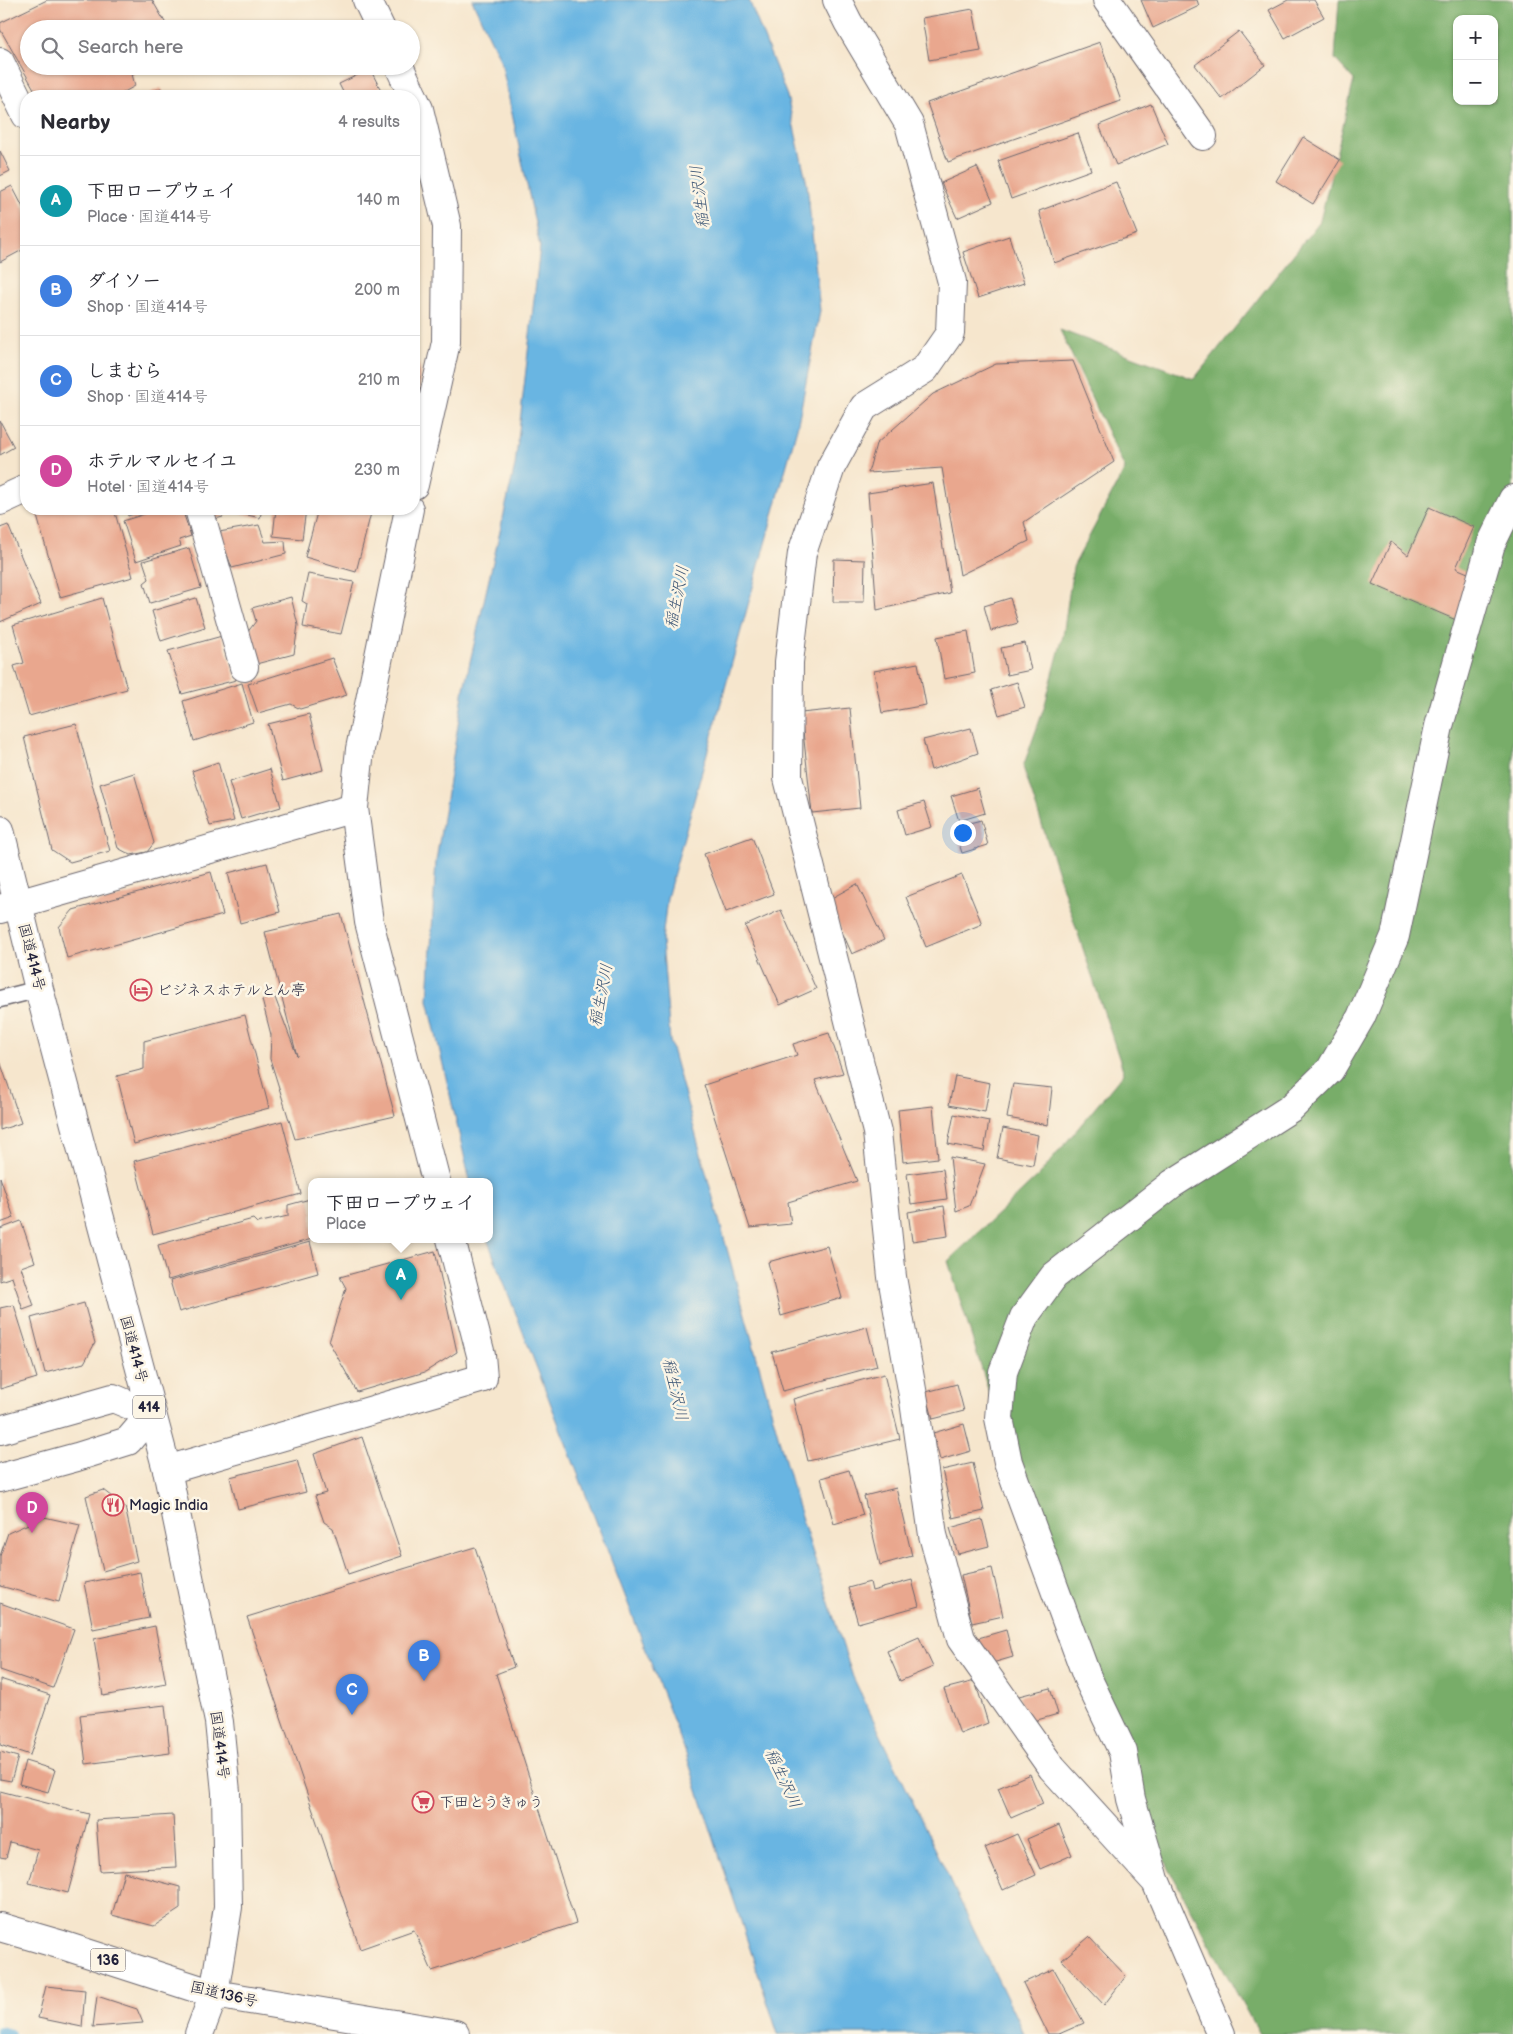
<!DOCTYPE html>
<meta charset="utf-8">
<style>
:root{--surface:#fff;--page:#f7f7f7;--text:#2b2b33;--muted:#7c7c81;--line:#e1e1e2;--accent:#db2777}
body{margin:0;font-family:"Balsamiq Sans","Klee One",sans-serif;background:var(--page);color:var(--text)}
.controls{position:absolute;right:15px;top:15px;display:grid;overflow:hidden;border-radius:10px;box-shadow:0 1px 4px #0004}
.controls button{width:45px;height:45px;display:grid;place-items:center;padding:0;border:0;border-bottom:1px solid var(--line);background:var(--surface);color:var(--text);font:25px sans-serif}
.you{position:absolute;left:962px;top:832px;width:18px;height:18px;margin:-12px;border:4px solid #fff;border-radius:50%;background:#1a73e8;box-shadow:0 0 0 8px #1a73e833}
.badge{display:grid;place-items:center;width:32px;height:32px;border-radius:50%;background:var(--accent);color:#fff;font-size:16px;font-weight:700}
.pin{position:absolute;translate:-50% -41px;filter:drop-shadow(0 1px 2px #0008)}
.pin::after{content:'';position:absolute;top:26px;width:18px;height:15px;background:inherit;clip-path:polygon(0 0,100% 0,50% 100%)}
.popup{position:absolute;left:308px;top:1178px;width:185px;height:65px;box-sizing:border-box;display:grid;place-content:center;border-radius:10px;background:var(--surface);filter:drop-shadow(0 1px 4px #0005);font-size:16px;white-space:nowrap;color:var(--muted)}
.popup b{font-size:19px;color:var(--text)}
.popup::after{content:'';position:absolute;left:50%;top:100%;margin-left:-10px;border:10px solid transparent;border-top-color:var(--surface)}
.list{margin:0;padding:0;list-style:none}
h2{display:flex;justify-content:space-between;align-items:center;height:65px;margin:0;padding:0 20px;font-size:21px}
h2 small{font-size:16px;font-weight:400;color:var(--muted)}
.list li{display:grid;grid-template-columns:32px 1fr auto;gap:15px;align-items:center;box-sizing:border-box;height:90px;padding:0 20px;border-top:1px solid var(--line)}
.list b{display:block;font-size:19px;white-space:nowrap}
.list p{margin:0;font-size:16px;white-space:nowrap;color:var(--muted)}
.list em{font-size:16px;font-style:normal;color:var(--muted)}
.icon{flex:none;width:28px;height:28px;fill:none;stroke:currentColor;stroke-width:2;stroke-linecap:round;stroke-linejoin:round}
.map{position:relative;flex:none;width:1513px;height:2034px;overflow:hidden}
.search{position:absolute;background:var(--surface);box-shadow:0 1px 4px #0004;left:20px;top:20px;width:400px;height:55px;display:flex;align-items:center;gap:12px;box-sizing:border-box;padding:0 18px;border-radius:28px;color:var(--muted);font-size:19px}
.panel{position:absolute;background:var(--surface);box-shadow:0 1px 4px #0004;left:20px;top:90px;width:400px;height:425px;border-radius:20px}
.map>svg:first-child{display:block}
.forest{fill:#78ad69;stroke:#4d6852;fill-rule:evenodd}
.water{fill:#69b5e2;stroke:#466c8e}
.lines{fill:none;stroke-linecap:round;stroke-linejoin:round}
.stream{stroke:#69b5e2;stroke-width:10}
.building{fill:#e9a78e}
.lane-casing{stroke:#6c676e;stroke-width:19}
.street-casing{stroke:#6c676e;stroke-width:30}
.secondary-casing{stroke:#6c676e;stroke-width:30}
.highway-casing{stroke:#6c676e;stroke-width:30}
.lane{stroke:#fff;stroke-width:16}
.street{stroke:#fff;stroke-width:28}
.secondary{stroke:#fff;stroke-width:28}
.highway{stroke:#fff;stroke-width:28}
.labels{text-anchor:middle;stroke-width:5;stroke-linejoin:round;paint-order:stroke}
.shield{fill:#fcf5e5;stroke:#63616e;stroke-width:1}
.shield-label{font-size:14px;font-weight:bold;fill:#22223b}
.street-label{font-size:15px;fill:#22223b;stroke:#fcf5e5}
.poi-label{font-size:15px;fill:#22223b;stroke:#fcf5e5;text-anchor:start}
.water-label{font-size:16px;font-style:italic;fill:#3b5575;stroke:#fcf5e5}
</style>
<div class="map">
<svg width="1513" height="2034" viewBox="0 0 1513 2034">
<rect width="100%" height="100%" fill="#fcf5e5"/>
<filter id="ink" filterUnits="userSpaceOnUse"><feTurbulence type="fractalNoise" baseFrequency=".02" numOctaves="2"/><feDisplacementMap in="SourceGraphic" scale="10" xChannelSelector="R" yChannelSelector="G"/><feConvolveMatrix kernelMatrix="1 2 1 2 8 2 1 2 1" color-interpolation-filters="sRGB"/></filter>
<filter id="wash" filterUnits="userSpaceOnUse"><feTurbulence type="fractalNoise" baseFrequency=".0096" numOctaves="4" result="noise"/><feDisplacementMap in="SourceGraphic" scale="20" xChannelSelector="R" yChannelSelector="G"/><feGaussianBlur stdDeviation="1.12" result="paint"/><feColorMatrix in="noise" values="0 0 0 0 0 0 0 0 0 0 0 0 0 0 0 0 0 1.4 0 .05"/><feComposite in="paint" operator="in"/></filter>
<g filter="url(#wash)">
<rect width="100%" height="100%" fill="#f6e6cd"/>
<path class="forest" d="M1339,0H1513V2034H1259L1131,1799L992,1402L948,1261L1039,1175L1124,1073L1023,767L1044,708L1063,636L1073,567L1125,469L1060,330L1194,379L1320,221L1354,80L1335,59ZM1457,19H1494V101H1457Z"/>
<polygon class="water" points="472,0 749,0 787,96 807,184 820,311 797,428 667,898 662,940 670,1041 797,1504 853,1677 1024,2034 778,2034 685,1751 487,1239 490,1239 490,1181 470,1181 428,1000 436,861 464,688 515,466 540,247 501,61"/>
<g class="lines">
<polyline class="stream" points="0,2031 11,2034"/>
</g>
<g id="blocks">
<g class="building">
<polygon points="47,0 152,0 169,29 29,29 29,66 149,66 132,74 135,86 117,96 38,96 0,29 0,23"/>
<polygon points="1141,0 1197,0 1199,6 1153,28"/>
<polygon points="1288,0 1314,0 1324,17 1285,38 1269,10"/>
<polygon points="973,9 981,51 929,60 922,18"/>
<polygon points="1239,31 1265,65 1222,99 1195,65"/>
<polygon points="1100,42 1121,101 948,162 927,103"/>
<polygon points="370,69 384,96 345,96 339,84"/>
<polygon points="161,88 165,96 144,96"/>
<polygon points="1151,104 1168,144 1116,165 1099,125"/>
<polygon points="1078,133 1091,170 1011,199 998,161"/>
<polygon points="1303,137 1340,160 1313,204 1276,181"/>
<polygon points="0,151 10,171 0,176"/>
<polygon points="977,167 993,202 957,218 941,183"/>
<polygon points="1116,182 1137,234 1054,263 1039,211"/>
<polygon points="12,186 26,213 26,248 0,262 0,192"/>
<polygon points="1009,236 1024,283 978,298 963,252"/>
<polygon points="414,354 420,368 419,402 414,404"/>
<polygon points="1073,361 1114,462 1024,522 1029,541 960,575 942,468 868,473 876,444 933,394 996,364"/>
<polygon points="0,421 14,447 0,455"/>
<polygon points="933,483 950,593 877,610 868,493"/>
<polygon points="1429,507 1474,527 1456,568 1475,576 1456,620 1372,584 1391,542 1408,555"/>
<polygon points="35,509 114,509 133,577 60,597"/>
<polygon points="126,509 148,509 128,516"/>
<polygon points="160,509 182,509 191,536 179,540 181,546 136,561 123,521"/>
<polygon points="212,509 224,509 223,517 215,519"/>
<polygon points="231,509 262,509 260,518 231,511"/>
<polygon points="276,509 306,509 302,539 273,536"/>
<polygon points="318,509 372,509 356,572 305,557"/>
<polygon points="8,525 41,604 0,622 0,528"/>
<polygon points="259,525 265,542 285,541 286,554 232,568 219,532"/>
<polygon points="189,548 201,588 150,603 144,583 149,579 143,561"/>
<polygon points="834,559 865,560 864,602 833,602"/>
<polygon points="308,574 354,582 341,634 303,627 307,604 302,601"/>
<polygon points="291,597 298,625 294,654 256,664 247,633 256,621 252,608"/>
<polygon points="102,598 127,689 29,716 14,666 24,663 13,625"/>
<polygon points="196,598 205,627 161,641 152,611"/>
<polygon points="1010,598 1018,623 991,631 984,606"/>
<polygon points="968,631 975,673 944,679 937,637"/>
<polygon points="222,636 236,680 182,694 168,651"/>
<polygon points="1025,643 1031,670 1007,675 1001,648"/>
<polygon points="332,658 347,695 300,709 291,704 258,713 248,684"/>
<polygon points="918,663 926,705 882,713 874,671"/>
<polygon points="1017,682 1025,707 999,715 991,690"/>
<polygon points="242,683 253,722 194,741 183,701"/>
<polygon points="850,708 860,808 812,813 801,713"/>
<polygon points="309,714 323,770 283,781 268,724"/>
<polygon points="76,724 110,851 70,862 52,850 24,737"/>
<polygon points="971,728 978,753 931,770 923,740"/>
<polygon points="218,762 234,821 210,826 192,771"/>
<polygon points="270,769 281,807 241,819 229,782"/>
<polygon points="134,773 154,843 147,852 131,855 118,848 100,784"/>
<polygon points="978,788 985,813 959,821 951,796"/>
<polygon points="924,802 932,827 905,835 898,810"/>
<polygon points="981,820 988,845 962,853 954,827"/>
<polygon points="752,837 774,894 726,912 704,854"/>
<polygon points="267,863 280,912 240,923 228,873"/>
<polygon points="211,872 223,915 67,958 59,927 73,910"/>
<polygon points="962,875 982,924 926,947 906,897"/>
<polygon points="857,884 884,940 852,954 828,900"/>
<polygon points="781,910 816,989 780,1005 745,926"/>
<polygon points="341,914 395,1116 295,1139 270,1059 271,1035 262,1000 274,995 297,1056 265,932"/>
<polygon points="245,1015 269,1108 134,1144 117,1076 144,1069 144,1041"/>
<polygon points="829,1033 843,1073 815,1080 857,1181 788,1202 791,1224 750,1228 704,1085 797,1055 793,1044"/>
<polygon points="0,1061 21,1123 0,1130"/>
<polygon points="955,1076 990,1083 985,1112 949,1105"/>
<polygon points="1013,1084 1052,1088 1048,1125 1007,1118"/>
<polygon points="933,1106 938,1158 903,1162 898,1110"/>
<polygon points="954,1114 989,1121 984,1151 948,1144"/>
<polygon points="282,1121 301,1194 153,1234 134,1161"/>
<polygon points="1003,1128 1038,1135 1033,1165 997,1158"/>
<polygon points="950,1157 985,1164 969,1206 956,1211"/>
<polygon points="943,1169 947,1199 911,1204 907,1174"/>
<polygon points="0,1177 14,1218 0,1223"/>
<polygon points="310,1199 312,1207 312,1239 168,1280 158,1245 253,1219 257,1223 288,1216 288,1205"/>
<polygon points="944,1206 948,1236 912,1241 908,1212"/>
<polygon points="21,1221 35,1262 21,1267 34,1306 23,1310 12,1277 0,1281 0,1229"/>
<polygon points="310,1242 318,1273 179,1312 170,1281"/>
<polygon points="827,1246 842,1298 781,1316 768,1262"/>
<polygon points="435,1251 457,1352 425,1372 357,1392 329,1342 346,1288 340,1277"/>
<polygon points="84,1303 95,1343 84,1363 45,1373 31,1318"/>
<polygon points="14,1305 37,1378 0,1389 0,1308"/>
<polygon points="867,1327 877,1366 783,1391 772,1352"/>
<polygon points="884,1374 900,1439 808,1461 793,1399"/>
<polygon points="957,1384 964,1411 933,1419 926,1392"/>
<polygon points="964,1424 971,1451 940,1460 933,1433"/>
<polygon points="362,1437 402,1556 348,1574 333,1528 324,1522 315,1496 326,1493 314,1454"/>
<polygon points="297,1460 306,1492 238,1509 230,1477"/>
<polygon points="973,1463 984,1511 953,1518 942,1470"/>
<polygon points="849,1470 863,1515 834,1524 821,1478"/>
<polygon points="896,1488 912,1556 880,1565 864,1496"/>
<polygon points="103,1490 125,1507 137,1561 103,1571 86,1496"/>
<polygon points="44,1517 80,1525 59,1602 0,1586 0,1556 8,1533"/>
<polygon points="982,1519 989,1546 958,1554 950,1528"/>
<polygon points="475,1547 514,1667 496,1674 576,1923 432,1971 414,1930 360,1949 247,1617"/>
<polygon points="992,1568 1003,1616 972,1623 961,1575"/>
<polygon points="140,1572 149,1618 93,1629 84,1583"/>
<polygon points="912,1580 919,1606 858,1623 848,1588 870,1582 872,1591"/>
<polygon points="0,1603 74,1629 53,1688 0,1670"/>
<polygon points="155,1626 166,1684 103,1696 94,1639"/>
<polygon points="1006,1630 1013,1657 982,1666 975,1639"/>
<polygon points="919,1637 933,1667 900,1681 887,1651"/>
<polygon points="0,1679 50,1695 30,1755 0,1745"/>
<polygon points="975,1681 988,1723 960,1734 944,1689"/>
<polygon points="1050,1688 1058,1714 1027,1723 1019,1696"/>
<polygon points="165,1705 170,1753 86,1764 80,1715"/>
<polygon points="0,1752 18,1757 11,1781 0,1779"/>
<polygon points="25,1761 55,1770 48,1792 19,1784"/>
<polygon points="1030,1774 1043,1804 1011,1818 998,1788"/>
<polygon points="0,1791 89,1814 68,1893 29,1883 38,1850 10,1842 6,1858 0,1857"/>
<polygon points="173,1815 176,1867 100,1871 96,1820"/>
<polygon points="1059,1825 1072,1855 1040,1869 1027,1839"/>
<polygon points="1017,1834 1036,1875 1003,1890 985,1848"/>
<polygon points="124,1872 180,1887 180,1909 154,1926 112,1915"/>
<polygon points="1089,1937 1126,1976 1104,2005 1062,1960"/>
<polygon points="1054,1969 1084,2023 1059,2034 1048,2034 1023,1983"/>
<polygon points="46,1986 85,1990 82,2027 38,2018"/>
<polygon points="97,1996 137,2009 143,2023 93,2027"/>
</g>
</g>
</g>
<g filter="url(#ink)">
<use href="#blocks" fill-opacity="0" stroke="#6c676e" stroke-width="1"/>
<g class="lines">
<g class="lane-casing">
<polyline id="lane" points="0,999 39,989"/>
</g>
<g class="street-casing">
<g id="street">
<polyline points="367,0 381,29"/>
<polyline points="837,0 848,22 909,124 952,282 950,333 925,369 864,407 831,467 802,553 789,662 788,778 877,1132 892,1277 914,1401 933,1535 961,1639 1052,1768 1156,1882 1221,2034"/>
<polyline points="1107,0 1203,136"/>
<polyline points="0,62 26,115"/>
<polyline points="399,66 413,96"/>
<polyline points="414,98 419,109 447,226 446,342 414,485"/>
<polyline points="0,501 26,489"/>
<polyline points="199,509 244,667"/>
<polyline points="409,509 360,749 354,808 369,922 436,1181"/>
<polyline points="0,909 354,808"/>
<polyline points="0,1430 113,1398 151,1414 128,1441 77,1457 0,1478"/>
<polyline points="167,1470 483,1378 481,1355 451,1239"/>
<polyline points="1154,1876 1131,1799 1123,1752 1087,1677 1008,1462 999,1418 1003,1372 1024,1317 1054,1276 1172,1184 1291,1108 1330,1070 1361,1017 1395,936 1439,726 1491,544 1513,499"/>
</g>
</g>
<g class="secondary-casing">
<polyline id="secondary" points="199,2034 214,1994"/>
</g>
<g class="highway-casing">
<g id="highway">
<polyline points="0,830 39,989 167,1470 219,1722 226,1792 228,1907 214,1994"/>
<polyline points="0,1927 62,1945 214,1994 455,2034"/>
</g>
</g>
<use href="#lane" class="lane"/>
<use href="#street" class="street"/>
<use href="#secondary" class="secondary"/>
<use href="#highway" class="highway"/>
</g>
</g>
<defs>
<g id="hotel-ring" transform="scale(1.125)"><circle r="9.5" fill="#fcf5e5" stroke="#d1495b" stroke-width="1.5"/><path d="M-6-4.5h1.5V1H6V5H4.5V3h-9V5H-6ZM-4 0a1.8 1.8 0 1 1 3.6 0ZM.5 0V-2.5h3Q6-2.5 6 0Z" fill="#d1495b"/></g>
<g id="restaurant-ring" transform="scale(1.125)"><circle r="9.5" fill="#fcf5e5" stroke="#d1495b" stroke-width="1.5"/><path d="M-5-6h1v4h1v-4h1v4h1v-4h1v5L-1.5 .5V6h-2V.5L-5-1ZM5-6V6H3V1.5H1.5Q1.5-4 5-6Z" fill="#d1495b"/></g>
<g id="supermarket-ring" transform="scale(1.125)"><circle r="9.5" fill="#fcf5e5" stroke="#d1495b" stroke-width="1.5"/><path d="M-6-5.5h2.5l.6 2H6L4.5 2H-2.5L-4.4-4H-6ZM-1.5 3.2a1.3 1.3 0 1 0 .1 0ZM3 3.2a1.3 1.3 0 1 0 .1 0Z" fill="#d1495b"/></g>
</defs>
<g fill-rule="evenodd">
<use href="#hotel-ring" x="141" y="990"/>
<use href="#restaurant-ring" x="113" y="1505"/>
<use href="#supermarket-ring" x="423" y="1802"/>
</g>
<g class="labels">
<g class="shield">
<rect x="133" y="1395.5" width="32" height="23" rx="4"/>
<rect x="90.5" y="1948.5" width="35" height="23" rx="4"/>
</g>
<g class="shield-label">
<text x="149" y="1412">414</text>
<text x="108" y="1965">136</text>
</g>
<g class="street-label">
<text transform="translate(32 957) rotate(76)" y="5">国道414号</text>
<text transform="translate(134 1349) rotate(75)" y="5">国道414号</text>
<text transform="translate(220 1745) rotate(83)" y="5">国道414号</text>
<text transform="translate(224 1994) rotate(13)" y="5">国道136号</text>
</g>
<g class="poi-label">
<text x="157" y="995">ビジネスホテルとん亭</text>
<text x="129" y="1510">Magic India</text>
<text x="439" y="1807">下田とうきゅう</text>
</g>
<g class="water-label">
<text transform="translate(699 197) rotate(-97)" y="6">稲生沢川</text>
<text transform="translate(676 597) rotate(-79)" y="6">稲生沢川</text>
<text transform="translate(600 995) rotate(-79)" y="6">稲生沢川</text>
<text transform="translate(676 1389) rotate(77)" y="6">稲生沢川</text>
<text transform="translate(784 1778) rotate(65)" y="6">稲生沢川</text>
</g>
</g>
</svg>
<div class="controls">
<button>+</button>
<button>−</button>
</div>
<div class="you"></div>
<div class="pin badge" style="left:401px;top:1300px;background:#0f9aa8">A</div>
<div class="popup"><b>下田ロープウェイ</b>Place</div>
<div class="pin badge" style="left:424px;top:1681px;background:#3f7fe0">B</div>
<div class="pin badge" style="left:352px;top:1715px;background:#3f7fe0">C</div>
<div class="pin badge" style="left:32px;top:1533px;background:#d1479c">D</div>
<div class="search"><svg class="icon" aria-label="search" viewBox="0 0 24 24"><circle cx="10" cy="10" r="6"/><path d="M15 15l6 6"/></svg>Search here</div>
<section class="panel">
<h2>Nearby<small>4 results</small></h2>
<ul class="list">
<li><span class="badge" style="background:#0f9aa8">A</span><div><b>下田ロープウェイ</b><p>Place · 国道414号</p></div><em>140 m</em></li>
<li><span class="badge" style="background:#3f7fe0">B</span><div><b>ダイソー</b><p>Shop · 国道414号</p></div><em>200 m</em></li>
<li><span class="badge" style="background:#3f7fe0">C</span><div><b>しまむら</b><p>Shop · 国道414号</p></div><em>210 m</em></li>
<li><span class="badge" style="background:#d1479c">D</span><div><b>ホテルマルセイユ</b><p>Hotel · 国道414号</p></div><em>230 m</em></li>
</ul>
</section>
</div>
